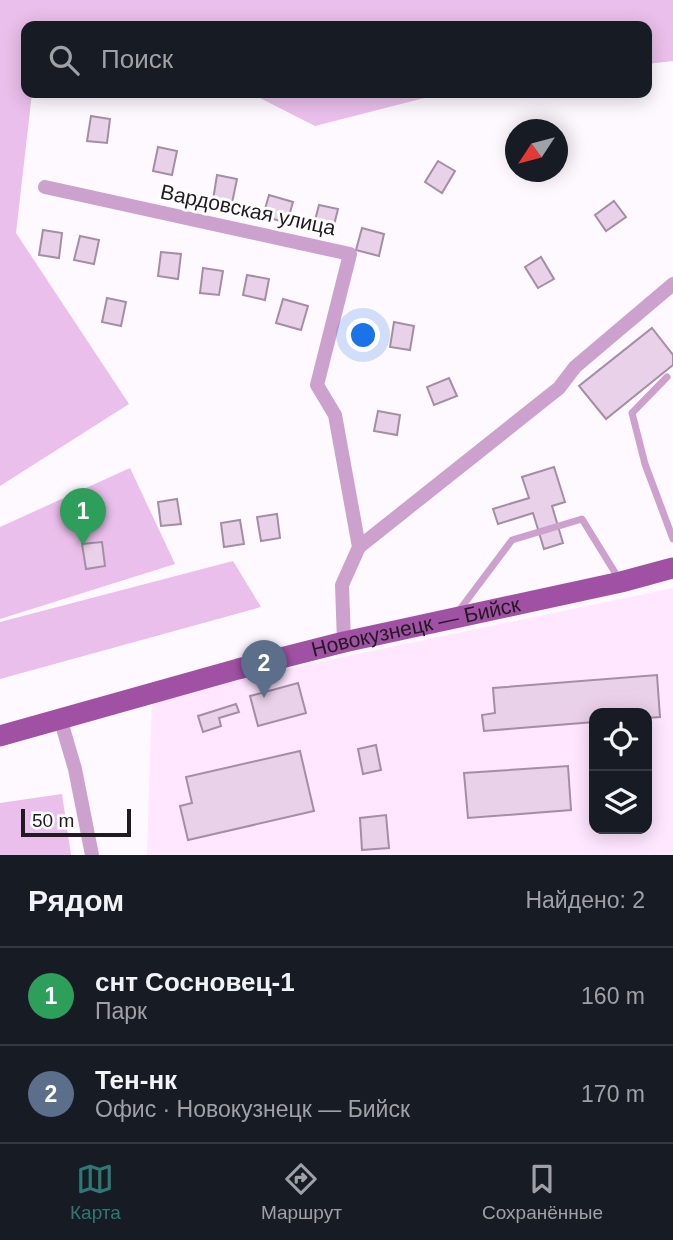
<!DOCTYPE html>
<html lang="ru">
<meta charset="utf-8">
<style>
:root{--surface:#171b24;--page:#20242c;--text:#f1f3f6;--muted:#9ea1a6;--line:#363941;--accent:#2f7876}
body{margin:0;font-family:Arial,sans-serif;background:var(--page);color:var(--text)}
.controls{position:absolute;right:21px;bottom:21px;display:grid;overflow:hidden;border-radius:14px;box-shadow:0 4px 18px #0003}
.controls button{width:63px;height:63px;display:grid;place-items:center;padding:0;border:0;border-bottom:2px solid var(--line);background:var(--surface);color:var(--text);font:35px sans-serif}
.compass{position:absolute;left:505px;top:119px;width:63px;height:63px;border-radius:50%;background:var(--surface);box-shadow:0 4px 18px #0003;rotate:234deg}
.scale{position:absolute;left:21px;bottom:18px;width:110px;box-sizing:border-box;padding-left:7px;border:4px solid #221a22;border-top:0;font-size:19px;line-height:24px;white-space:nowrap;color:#221a22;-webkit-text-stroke:5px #fff;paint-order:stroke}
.you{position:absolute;left:364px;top:336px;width:24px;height:24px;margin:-18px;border:5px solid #fff;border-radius:50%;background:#1a73e8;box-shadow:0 0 0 10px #1a73e833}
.badge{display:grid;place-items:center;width:46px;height:46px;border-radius:50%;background:var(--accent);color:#fff;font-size:23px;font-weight:700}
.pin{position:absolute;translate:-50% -58px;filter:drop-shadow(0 2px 4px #0008)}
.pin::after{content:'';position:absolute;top:37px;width:24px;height:21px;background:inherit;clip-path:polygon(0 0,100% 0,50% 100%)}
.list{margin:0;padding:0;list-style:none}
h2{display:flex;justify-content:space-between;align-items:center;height:91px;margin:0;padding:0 28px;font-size:30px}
h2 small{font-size:23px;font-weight:400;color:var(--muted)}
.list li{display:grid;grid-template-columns:46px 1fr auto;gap:21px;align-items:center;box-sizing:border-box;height:98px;padding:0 28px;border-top:2px solid var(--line)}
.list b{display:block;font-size:26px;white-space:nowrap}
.list p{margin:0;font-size:23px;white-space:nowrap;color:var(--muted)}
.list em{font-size:23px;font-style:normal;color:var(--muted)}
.icon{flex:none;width:38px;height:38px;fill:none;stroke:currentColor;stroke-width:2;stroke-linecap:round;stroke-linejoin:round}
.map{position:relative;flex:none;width:673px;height:855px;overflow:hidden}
.search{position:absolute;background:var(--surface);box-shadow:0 4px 18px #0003;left:21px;right:21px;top:21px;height:77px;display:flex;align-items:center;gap:18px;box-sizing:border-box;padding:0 24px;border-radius:14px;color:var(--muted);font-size:26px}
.sheet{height:287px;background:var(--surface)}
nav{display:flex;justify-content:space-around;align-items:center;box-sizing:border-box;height:98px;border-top:2px solid var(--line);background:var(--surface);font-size:19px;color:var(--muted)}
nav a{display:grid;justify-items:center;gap:4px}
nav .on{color:var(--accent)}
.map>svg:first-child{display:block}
.built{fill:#ffe7ff;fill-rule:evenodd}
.green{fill:#eabfeb}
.building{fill:#e9d1e9;stroke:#a48ea5;stroke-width:2}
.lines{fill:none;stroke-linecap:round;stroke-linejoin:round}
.lane{stroke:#cda1cd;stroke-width:7}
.street{stroke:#cda1cd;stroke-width:14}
.primary{stroke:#a151a4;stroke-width:21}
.labels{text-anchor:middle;stroke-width:6;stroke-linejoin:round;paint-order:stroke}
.street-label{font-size:21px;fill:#221a22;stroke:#fff}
</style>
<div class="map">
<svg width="673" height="855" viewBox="0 0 673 855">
<rect width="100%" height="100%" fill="#fef9fe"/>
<path class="built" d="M673,588V855H147L152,697ZM594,713H647V829H594Z"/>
<g class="green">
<polygon points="0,0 673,0 673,61 647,64 647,26 26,26 26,93 32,93 16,233 129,404 0,486"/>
<polygon points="250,93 444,93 315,126"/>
<polygon points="130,468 175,564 0,619 0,527"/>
<polygon points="233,561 261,607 0,679 0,622"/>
<polygon points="62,794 71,855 0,855 0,803"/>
</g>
<g class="building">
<polygon points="91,116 110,119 107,143 87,141"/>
<polygon points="158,147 177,151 172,175 153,171"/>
<polygon points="438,161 455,171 442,193 425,182"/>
<polygon points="217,175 237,179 232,203 213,200"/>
<polygon points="269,195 293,202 287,223 263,216"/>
<polygon points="614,201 626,217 606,231 595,215"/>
<polygon points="319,205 338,209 332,233 313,228"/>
<polygon points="362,228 384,234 379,256 356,250"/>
<polygon points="43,230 62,233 59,258 39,255"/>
<polygon points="80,236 99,240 94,264 74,260"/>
<polygon points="161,252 181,254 178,279 158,276"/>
<polygon points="541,257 554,279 538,288 525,267"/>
<polygon points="203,268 223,271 219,295 200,293"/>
<polygon points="247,275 269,279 265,300 243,295"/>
<polygon points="107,298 126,302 121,326 102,322"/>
<polygon points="283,299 308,306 301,330 276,323"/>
<polygon points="394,322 414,326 410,350 390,347"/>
<polygon points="652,328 673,355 673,365 606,419 579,386"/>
<polygon points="449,378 457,396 434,405 427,387"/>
<polygon points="378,411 400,415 397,435 374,431"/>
<polygon points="554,467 565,502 552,506 563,543 544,549 533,513 498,524 493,509 529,498 522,477"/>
<polygon points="177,499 181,524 161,526 158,502"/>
<polygon points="277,514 280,538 261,541 257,517"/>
<polygon points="240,520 244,544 224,547 221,523"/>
<polygon points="102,542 105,566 86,569 82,544"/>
<polygon points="657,675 660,717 647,718 647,713 594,713 594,722 484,731 482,715 495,713 493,688"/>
<polygon points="298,683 306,713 258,726 250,696"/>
<polygon points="236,704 239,712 219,718 221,726 203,732 198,716"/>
<polygon points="376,745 381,770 363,774 358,749"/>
<polygon points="300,751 314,811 188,840 180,806 192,803 186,777"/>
<polygon points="568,766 571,810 468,818 464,773"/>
<polygon points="386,815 389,848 362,850 360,818"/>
</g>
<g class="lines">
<g class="lane">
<polyline points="667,377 632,413 645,464 673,539"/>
<polyline points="458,612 512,540 582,519 619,579"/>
</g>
<g class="street">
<polyline points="45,187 350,254 317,385 335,415 359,547 342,585 344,642"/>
<polyline points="359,547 559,388 575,367 673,284"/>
<polyline points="60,718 75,769 92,855"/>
</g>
<path class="primary" id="s1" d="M0,736L238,669L344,642L621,582L673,568"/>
</g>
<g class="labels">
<g class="street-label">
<text transform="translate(248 210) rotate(12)" y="7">Вардовская улица</text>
<text dy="7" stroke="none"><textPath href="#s1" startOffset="430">Новокузнецк — Бийск</textPath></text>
</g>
</g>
</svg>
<div class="controls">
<button><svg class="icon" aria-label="locate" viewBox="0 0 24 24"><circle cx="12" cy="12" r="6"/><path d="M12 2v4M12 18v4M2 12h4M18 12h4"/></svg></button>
<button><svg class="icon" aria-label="layers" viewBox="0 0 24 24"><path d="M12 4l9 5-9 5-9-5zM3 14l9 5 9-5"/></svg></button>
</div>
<svg class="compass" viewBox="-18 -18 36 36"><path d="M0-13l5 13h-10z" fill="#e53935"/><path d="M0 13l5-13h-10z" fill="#9ea1a6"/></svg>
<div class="scale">50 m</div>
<div class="you"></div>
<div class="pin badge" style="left:83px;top:546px;background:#2e9e5b">1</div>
<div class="pin badge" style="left:264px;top:698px;background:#5c6f8a">2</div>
<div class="search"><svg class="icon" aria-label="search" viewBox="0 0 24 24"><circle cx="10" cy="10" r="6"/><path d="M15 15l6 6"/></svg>Поиск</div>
</div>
<section class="sheet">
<h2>Рядом<small>Найдено: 2</small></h2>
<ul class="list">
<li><span class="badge" style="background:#2e9e5b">1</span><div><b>снт Сосновец-1</b><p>Парк</p></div><em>160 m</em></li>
<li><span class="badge" style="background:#5c6f8a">2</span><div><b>Тен-нк</b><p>Офис · Новокузнецк — Бийск</p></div><em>170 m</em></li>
</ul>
</section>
<nav>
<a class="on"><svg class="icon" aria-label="map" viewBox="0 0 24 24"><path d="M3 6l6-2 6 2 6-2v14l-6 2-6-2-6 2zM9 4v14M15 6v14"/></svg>Карта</a>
<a><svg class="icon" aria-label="directions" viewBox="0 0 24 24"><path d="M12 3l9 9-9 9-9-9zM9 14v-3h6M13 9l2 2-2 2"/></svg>Маршрут</a>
<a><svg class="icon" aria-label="saved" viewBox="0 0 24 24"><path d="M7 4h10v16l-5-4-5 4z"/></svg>Сохранённые</a>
</nav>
